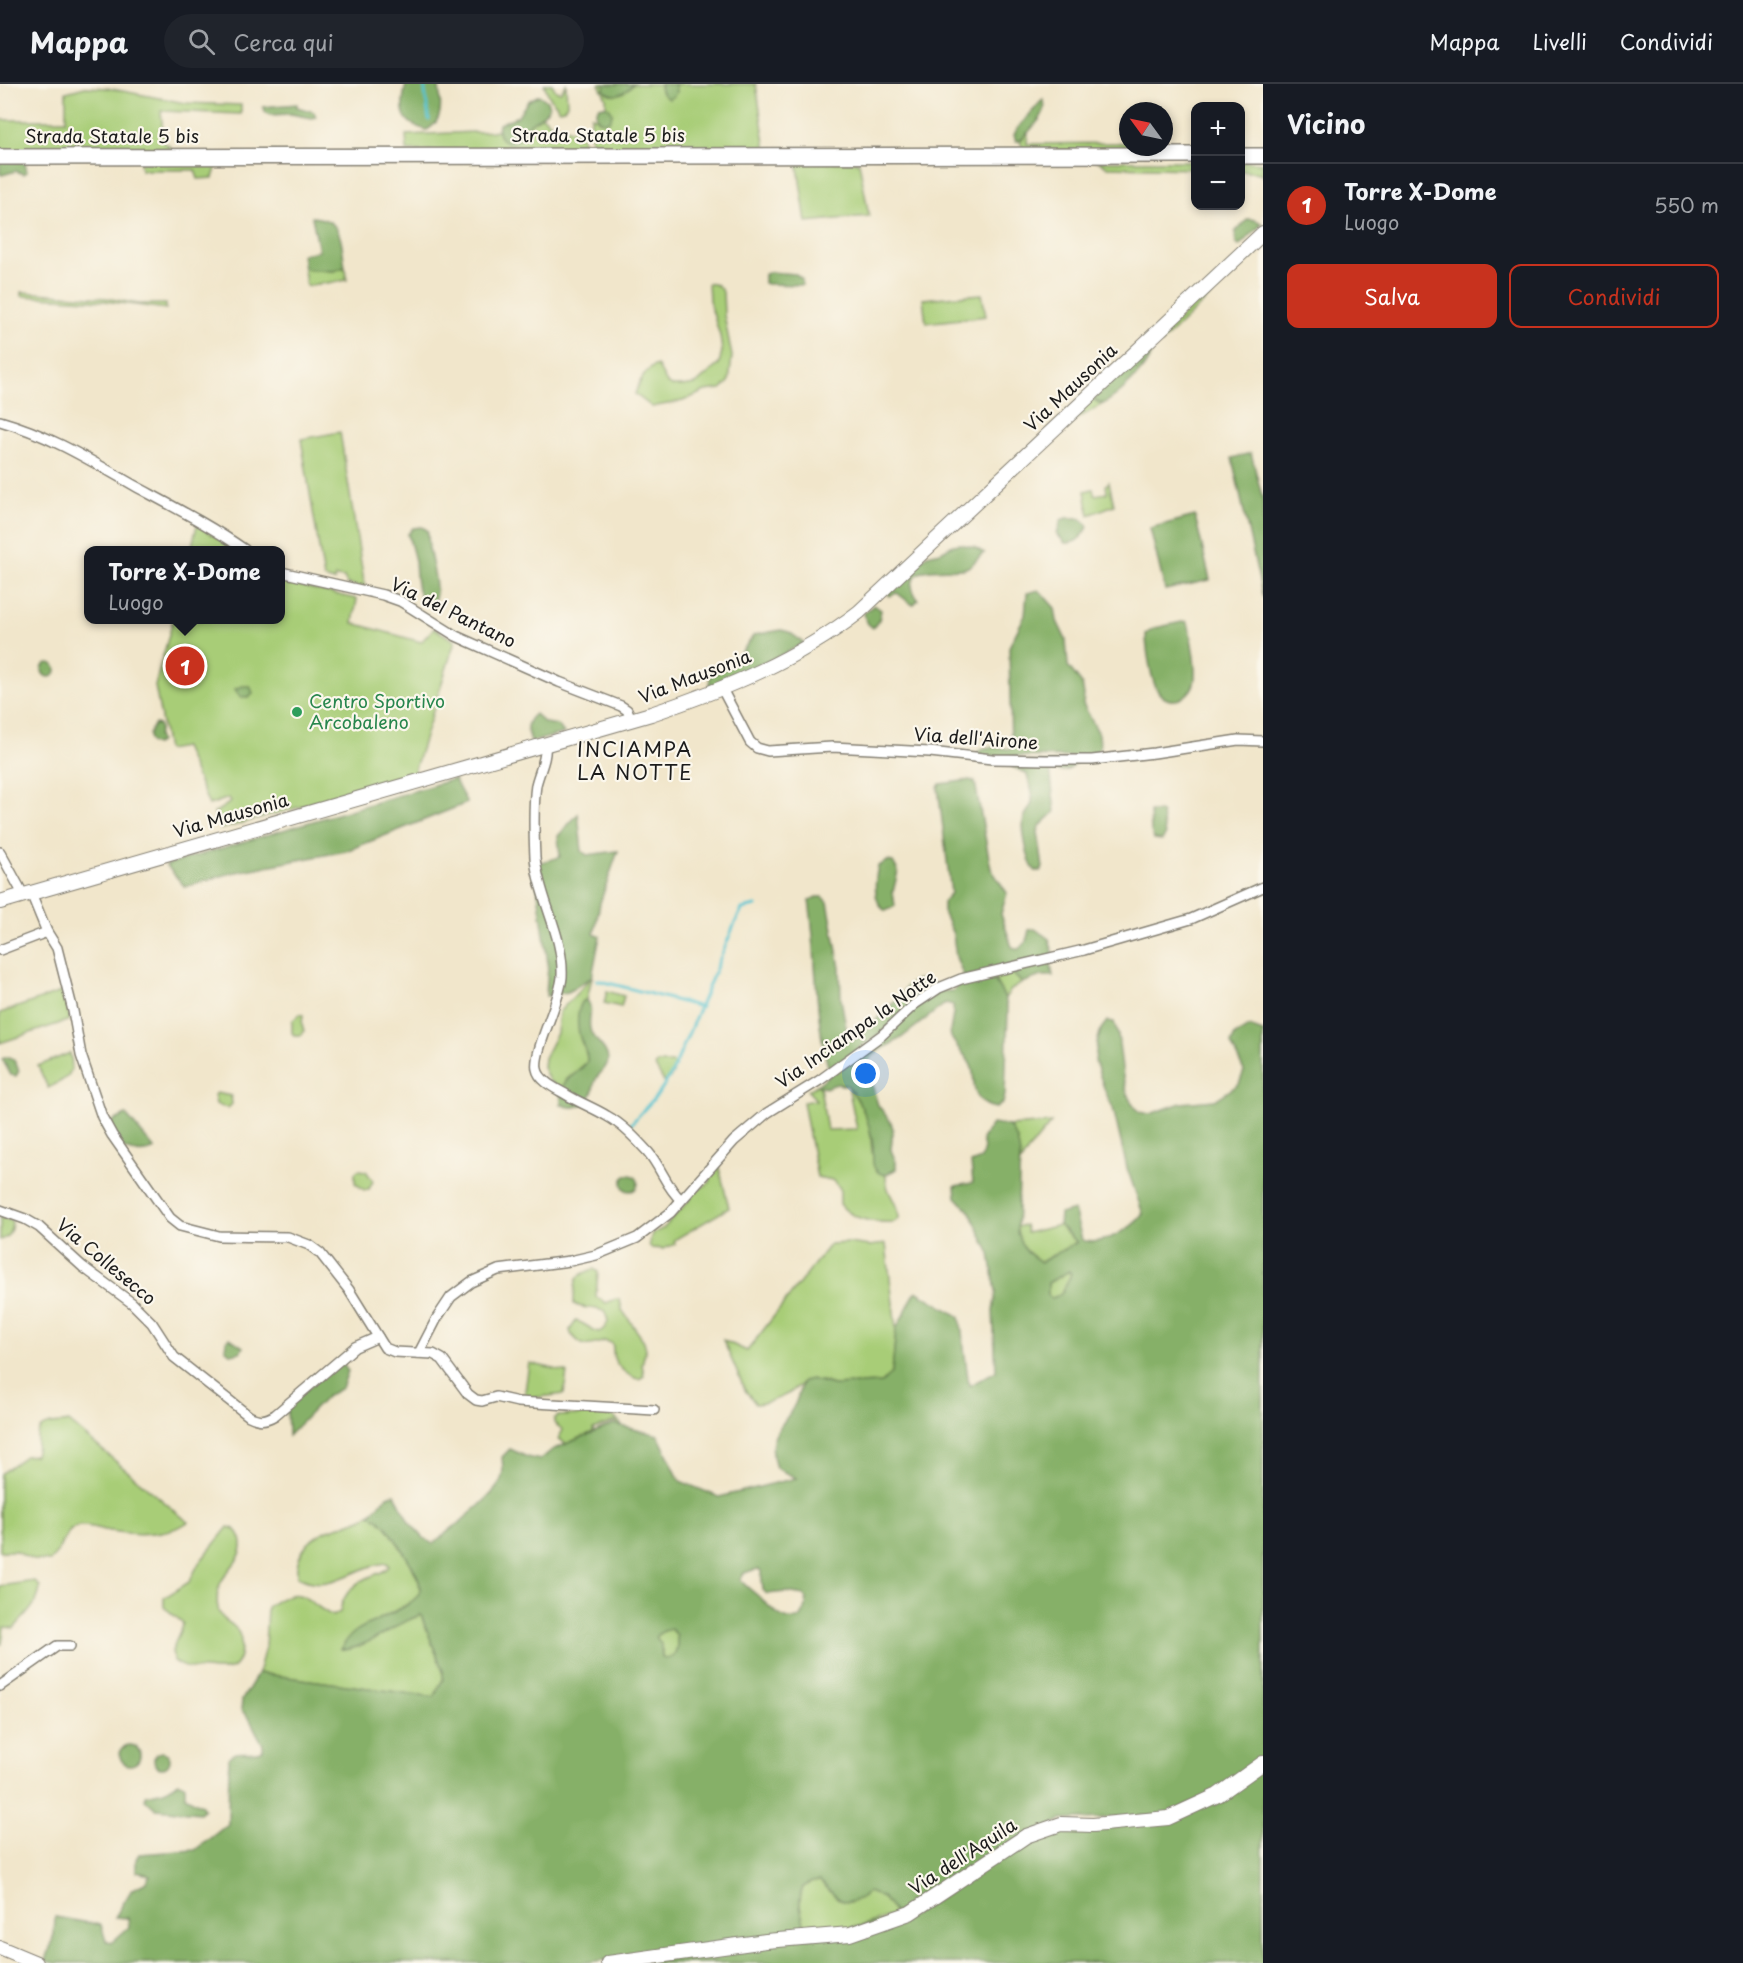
<!DOCTYPE html>
<html lang="it">
<meta charset="utf-8">
<style>
:root{--surface:#171b24;--page:#20242c;--text:#f1f3f6;--muted:#9ea1a6;--line:#363941;--accent:#c8321e}
body{margin:0;font-family:"Playpen Sans",sans-serif;background:var(--page);color:var(--text)}
.controls{position:absolute;right:18px;top:18px;display:grid;overflow:hidden;border-radius:12px;box-shadow:0 3px 9px #0003}
.controls button{width:54px;height:54px;display:grid;place-items:center;padding:0;border:0;border-bottom:2px solid var(--line);background:var(--surface);color:var(--text);font:30px sans-serif}
.compass{position:absolute;left:1119px;top:18px;width:54px;height:54px;border-radius:50%;background:var(--surface);box-shadow:0 3px 9px #0003;rotate:303deg}
.you{position:absolute;left:866px;top:990px;width:21px;height:21px;margin:-15px;border:4px solid #fff;border-radius:50%;background:#1a73e8;box-shadow:0 0 0 9px #1a73e833}
.badge{display:grid;place-items:center;width:39px;height:39px;border-radius:50%;background:var(--accent);color:#fff;font-size:20px;font-weight:700}
.pin{position:absolute;translate:-50% -50%;border:3px solid #fff;box-shadow:0 2px 6px #0006}
.popup{position:absolute;left:84px;top:462px;width:201px;height:78px;box-sizing:border-box;display:grid;place-content:center;border-radius:12px;background:var(--surface);filter:drop-shadow(0 2px 4px #0005);font-size:20px;white-space:nowrap;color:var(--muted)}
.popup b{font-size:22px;color:var(--text)}
.popup::after{content:'';position:absolute;left:50%;top:100%;margin-left:-12px;border:12px solid transparent;border-top-color:var(--surface)}
.list{margin:0;padding:0;list-style:none}
h2{display:flex;justify-content:space-between;align-items:center;height:78px;margin:0;padding:0 24px;font-size:26px}
h2 small{font-size:20px;font-weight:400;color:var(--muted)}
.list li{display:grid;grid-template-columns:39px 1fr auto;gap:18px;align-items:center;box-sizing:border-box;height:84px;padding:0 24px;border-top:2px solid var(--line)}
.list b{display:block;font-size:22px;white-space:nowrap}
.list p{margin:0;font-size:20px;white-space:nowrap;color:var(--muted)}
.list em{font-size:20px;font-style:normal;color:var(--muted)}
.actions{display:flex;gap:12px;padding:18px 24px}
.actions a{flex:1;padding:14px 0;border:2px solid var(--accent);border-radius:12px;text-align:center;font-size:21px;color:var(--accent)}
.actions .main{background:var(--accent);color:#fff}
.icon{flex:none;width:33px;height:33px;fill:none;stroke:currentColor;stroke-width:2;stroke-linecap:round;stroke-linejoin:round}
.map{position:relative;flex:none;width:1263px;height:1879px;overflow:hidden}
header{display:flex;align-items:center;gap:36px;box-sizing:border-box;height:84px;padding:0 30px;background:var(--surface);border-bottom:2px solid var(--line)}
header strong{font-size:28px}
nav{display:flex;gap:33px;margin-inline-start:auto;font-size:21px}
.search{width:420px;height:54px;background:var(--page);display:flex;align-items:center;gap:15px;box-sizing:border-box;padding:0 21px;border-radius:33px;color:var(--muted);font-size:22px}
main{display:flex}
aside{flex:1;background:var(--surface)}
.map>svg:first-child{display:block}
.green{fill:#a8cd77;stroke:#62744a;stroke-width:1.5}
.forest{fill:#86b068;stroke:#516642;stroke-width:1.5;fill-rule:evenodd}
.lines{fill:none;stroke-linecap:round;stroke-linejoin:round}
.stream{stroke:#57c3cf;stroke-width:3}
.minor-casing{stroke:#868174;stroke-width:12}
.secondary-casing{stroke:#868174;stroke-width:16}
.primary-casing{stroke:#868174;stroke-width:18}
.minor{stroke:#fff;stroke-width:9}
.secondary{stroke:#fff;stroke-width:14}
.primary{stroke:#fff;stroke-width:15}
.leisure-dot{fill:#2e9e5b;stroke:#fbf7ec;stroke-width:2}
.labels{text-anchor:middle;stroke-width:4.5;stroke-linejoin:round;paint-order:stroke}
.street-label{font-size:18px;fill:#1c1c1c;stroke:#fbf7ec}
.leisure-label{font-size:18px;fill:#27864d;stroke:#fbf7ec;text-anchor:start}
.neighbourhood-label{font-size:20px;letter-spacing:1.5px;fill:#1c1c1c;stroke:#fbf7ec}
</style>
<header>
<strong>Mappa</strong>
<div class="search"><svg class="icon" aria-label="search" viewBox="0 0 24 24"><circle cx="10" cy="10" r="6"/><path d="M15 15l6 6"/></svg>Cerca qui</div>
<nav><a>Mappa</a><a>Livelli</a><a>Condividi</a></nav>
</header>
<main>
<div class="map">
<svg width="1263" height="1879" viewBox="0 0 1263 1879">
<rect width="100%" height="100%" fill="#fbf7ec"/>
<filter id="ink" filterUnits="userSpaceOnUse"><feTurbulence type="fractalNoise" baseFrequency=".0167" numOctaves="2"/><feDisplacementMap in="SourceGraphic" scale="12" xChannelSelector="R" yChannelSelector="G"/><feConvolveMatrix kernelMatrix="1 2 1 2 8 2 1 2 1" color-interpolation-filters="sRGB"/></filter>
<filter id="wash" filterUnits="userSpaceOnUse"><feTurbulence type="fractalNoise" baseFrequency=".008" numOctaves="4" result="noise"/><feDisplacementMap in="SourceGraphic" scale="24" xChannelSelector="R" yChannelSelector="G"/><feGaussianBlur stdDeviation="1.35" result="paint"/><feColorMatrix in="noise" values="0 0 0 0 0 0 0 0 0 0 0 0 0 0 0 0 0 1.4 0 .05"/><feComposite in="paint" operator="in"/></filter>
<g filter="url(#wash)">
<rect width="100%" height="100%" fill="#f1e6cb"/>
<g class="green">
<polygon points="544,0 552,0 556,7 561,8 566,0 567,20 564,25 560,26 549,12"/>
<path d="M599,0H605L604,6C615,15 624,9 633,0H661L660,3H676L675,0H756L766,66L591,67V32L596,33L598,23L606,22V14Z"/>
<polygon points="85,3 107,4 185,19 241,21 241,30 161,27 164,60 169,61 170,66 0,66 0,36 66,36 66,8"/>
<path d="M542,32L550,39L580,49L584,59L581,66L407,67L406,51L498,47C501,58 513,62 521,53C525,50 526,44 529,41C533,37 538,35 542,32Z"/>
<polygon points="1028,48 1027,60 1128,59 1128,63 1164,63 1164,59 1182,59 1182,66 1023,66 1020,57"/>
<polygon points="797,77 859,78 869,132 806,138"/>
<polygon points="1098,77 1195,77 1195,85 1108,83"/>
<polygon points="1241,77 1263,79 1263,92 1260,89 1241,87"/>
<polygon points="140,78 218,78 213,94 198,95 195,86 141,86"/>
<polygon points="345,183 347,196 306,202 304,185 334,187"/>
<polygon points="1225,190 1233,190 1163,257 1162,259 1160,253"/>
<path d="M708,199L717,201L723,208L724,231L732,272L729,298L721,305L705,307L683,317L652,323L635,310C639,298 645,285 657,281L667,299L672,302H682L696,300L719,280L722,267L720,252L709,216Z"/>
<polygon points="22,208 106,214 139,220 166,220 166,225 105,217 22,212"/>
<polygon points="982,210 986,232 926,239 923,215"/>
<polygon points="1095,313 1095,317 1103,320 1073,337 1045,363 1045,360"/>
<polygon points="340,348 365,504 347,500 344,494 335,493 334,497 324,494 301,355"/>
<polygon points="1109,398 1114,421 1089,431 1085,407 1093,405 1095,411 1107,409 1106,401"/>
<polygon points="197,441 237,466 191,466"/>
<polygon points="281,498 357,515 353,539 421,558 434,544 455,557 413,691 221,745 214,729 231,718 229,714 209,721 184,663 167,666 155,602 173,536 281,536"/>
<polygon points="1009,886 1022,899 1011,906 1005,914 991,890"/>
<path d="M592,893L587,916L583,917C581,930 578,940 580,953C582,962 588,968 587,978L566,996L562,1005L549,997L543,983L544,974L557,949L559,928Z"/>
<polygon points="64,907 70,936 0,959 0,929"/>
<polygon points="607,907 624,912 621,923 604,919"/>
<polygon points="300,930 303,931 302,940 304,947 302,951 294,951 292,949 292,937"/>
<path d="M70,969C76,990 67,995 48,1004L38,982Z"/>
<path d="M657,979H673L675,982C674,988 671,996 664,998L655,982Z"/>
<path d="M817,1001L820,1003L827,1046L857,1045L848,1002C856,1013 863,1023 868,1035C874,1052 867,1087 886,1091C885,1110 899,1118 899,1134L894,1138C875,1139 852,1136 840,1120V1104L832,1096L817,1093L803,1018L816,1016L808,1007Z"/>
<polygon points="216,1009 231,1012 232,1020 228,1024 220,1022 216,1020 214,1011"/>
<path d="M1051,1039L1027,1068L1018,1083C1020,1067 1018,1056 1009,1042Z"/>
<polygon points="718,1079 729,1124 674,1156 675,1160 663,1165 651,1164 649,1160 652,1150 664,1144 698,1106 710,1098 713,1086"/>
<polygon points="358,1086 366,1087 373,1097 369,1105 364,1106 355,1099 355,1089"/>
<path d="M0,1133L12,1137C12,1145 9,1154 0,1156Z"/>
<path d="M1025,1141L1027,1149L1059,1141L1065,1148L1077,1158L1041,1178C1028,1169 1017,1161 1017,1143Z"/>
<path d="M849,1159L869,1162L886,1160L896,1245L892,1289L882,1299L833,1301L822,1297H803C796,1309 770,1319 756,1320L745,1306L723,1256L747,1267L830,1160Z"/>
<path d="M594,1185L598,1188L596,1213L606,1219L616,1215L620,1216L622,1226L644,1257L646,1265L642,1280L644,1292L639,1295C630,1294 617,1283 614,1274C612,1269 614,1264 612,1259L605,1257C588,1262 585,1266 571,1250L570,1246L576,1237C585,1239 592,1247 599,1248L605,1244L608,1237L605,1228C594,1222 584,1226 574,1220C575,1200 572,1191 594,1185Z"/>
<path d="M1069,1187L1071,1190C1067,1200 1062,1213 1051,1214L1048,1211V1199Z"/>
<polygon points="529,1279 567,1288 564,1310 524,1315"/>
<path d="M575,1331C592,1331 613,1325 622,1342L618,1341L616,1337L593,1345V1348L566,1360L558,1355L563,1346L554,1339V1335L558,1332Z"/>
<path d="M69,1338L188,1438C169,1452 133,1451 111,1447C101,1446 88,1440 78,1442C65,1444 61,1468 50,1477L33,1476L16,1467H0V1390L25,1372L35,1371C37,1365 37,1362 37,1355C36,1337 56,1341 69,1338Z"/>
<path d="M369,1431L375,1433L385,1440L410,1478L419,1498L420,1508L418,1513L408,1520L381,1534L347,1566L375,1555L403,1538L421,1531L443,1587V1595L434,1613L258,1589L265,1564L267,1523C303,1497 303,1517 333,1532L340,1528C343,1508 356,1498 374,1491C381,1488 385,1488 389,1482L387,1479C356,1481 328,1512 297,1492C296,1481 298,1474 304,1465C321,1440 345,1445 369,1431Z"/>
<path d="M228,1443C234,1444 236,1445 239,1450C251,1472 225,1484 219,1503C216,1513 216,1526 223,1534C227,1538 234,1541 237,1546C244,1555 242,1578 232,1584C224,1588 213,1586 205,1585C193,1585 183,1584 174,1577L172,1567L183,1539L164,1523V1514L189,1498L199,1479Z"/>
<path d="M35,1497L40,1503C39,1520 24,1533 14,1544L4,1543L2,1560H0V1502Z"/>
<polygon points="671,1545 677,1551 677,1564 673,1573 666,1576 662,1574 662,1566 656,1553 664,1547"/>
<path d="M820,1797C837,1813 845,1829 868,1808L883,1813L895,1830L849,1846L805,1850C801,1833 797,1820 803,1803L812,1798Z"/>
</g>
<g class="forest">
<path d="M406,0H436L439,3C441,19 444,37 427,46C398,39 401,24 406,0Z"/>
<path d="M605,0H633C624,10 615,15 604,6Z"/>
<path d="M661,0H675L676,8L674,12L669,15C663,12 659,7 661,0Z"/>
<path d="M539,11L547,17L549,22C545,33 535,34 528,42C525,45 524,51 521,54C515,60 505,60 500,53C496,48 499,45 499,40L518,32L528,17Z"/>
<path d="M1043,15C1051,30 1029,46 1020,57H1016L1014,51L1017,45Z"/>
<polygon points="297,20 297,23 314,28 316,33 311,34 291,30 270,31 266,29 263,23"/>
<circle cx="604" cy="30" r="8"/>
<polygon points="0,78 25,78 27,88 24,90 16,87 2,91 0,90"/>
<path d="M312,133C344,135 341,158 345,183L334,187L304,185L302,170L319,167Z"/>
<polygon points="1248,135 1256,136 1262,140 1239,162 1236,159 1235,148"/>
<polygon points="769,188 796,190 802,195 802,201 767,200 764,199 764,191"/>
<path d="M1146,265L1151,270C1145,287 1119,311 1103,320L1095,316V313Z"/>
<polygon points="1251,369 1263,416 1263,514 1232,374"/>
<polygon points="1195,432 1210,496 1165,506 1150,444"/>
<path d="M1066,434C1076,433 1084,433 1088,443C1083,453 1076,460 1065,459L1057,450L1061,436Z"/>
<path d="M422,443L427,446C429,452 428,458 429,464C430,473 445,521 428,519C415,518 416,486 415,477C413,468 410,459 408,450L413,444Z"/>
<path d="M960,460L974,463L984,469C977,473 974,481 966,484C954,489 913,477 912,502C912,506 916,512 918,516L913,521L897,509L889,512L888,507L927,471L941,468L953,461Z"/>
<path d="M1039,506L1055,524L1057,537L1066,556L1068,582L1082,600L1084,611L1083,620L1099,650L1100,661L1096,673L975,672C982,659 998,664 1011,665L1009,563L1025,531L1027,509Z"/>
<polygon points="874,521 881,526 879,536 873,544 866,538 864,529"/>
<path d="M1186,537L1189,543C1192,559 1196,578 1195,594C1194,612 1172,625 1159,609C1151,599 1146,563 1146,550L1155,544Z"/>
<polygon points="781,546 789,548 804,559 786,569 709,603 710,592 733,580 754,551"/>
<circle cx="49" cy="586" r="7"/>
<polygon points="243,602 250,602 253,609 248,613 240,613 235,605"/>
<path d="M535,630L545,639L558,641L564,649L532,658C525,648 525,638 535,630Z"/>
<path d="M155,640L159,641L160,644L158,652L160,657L156,661L151,659C146,654 150,645 155,640Z"/>
<path d="M1012,678H1077C1070,688 1061,689 1050,685L1055,728L1039,743L1038,748L1043,784L1040,787H1036C1028,782 1021,744 1024,734C1026,728 1032,723 1032,717C1034,708 1029,697 1026,689L1012,683Z"/>
<polygon points="454,695 467,719 346,767 231,789 185,803 166,781"/>
<polygon points="970,696 975,698 991,785 1007,809 1001,830 1012,863 1019,865 1026,858 1029,846 1035,845 1049,855 1054,872 964,893 956,873 953,850 943,828 943,818 951,809 938,704 940,700"/>
<path d="M1150,728H1161C1163,732 1164,747 1165,752L1162,756L1154,755L1151,747Z"/>
<polygon points="578,730 582,767 587,771 618,767 600,819 594,850 600,852 592,893 568,908 546,912 548,880 534,780 560,773 558,752"/>
<path d="M887,777L893,778L898,787L893,808L895,822L886,827C872,820 875,795 878,782Z"/>
<path d="M816,813H822L828,818L840,884L841,915L848,954L852,956L861,951L900,912L907,902L915,896L924,895L938,902L886,944L829,986C813,931 818,873 809,817Z"/>
<polygon points="1050,875 1053,892 1041,892 1022,899 1009,886"/>
<path d="M991,890L1005,914L1008,927L1005,1011L1003,1019L996,1024C991,1023 984,1021 980,1016C972,1007 975,995 972,984C968,972 956,964 951,953C948,946 955,931 953,921L946,919L901,954L878,967L868,977V988L878,1021L891,1038L893,1045L891,1066L896,1078V1085L886,1091C880,1090 877,1089 874,1083C872,1078 873,1070 873,1064C871,1040 863,1021 848,1002L837,1000L825,1004L817,1001L939,905L942,907H953L962,897Z"/>
<path d="M587,916C595,927 586,937 591,948C595,957 608,965 608,976C608,984 599,989 596,995C593,1000 594,1004 592,1009C587,1022 572,1027 561,1020C558,993 575,994 587,978C588,970 585,966 582,959C577,947 575,928 583,917Z"/>
<path d="M1107,937L1114,938L1118,951L1123,993L1127,1009L1130,1016L1139,1028L1150,1030L1181,1019L1215,1016L1239,1000L1244,987L1231,960L1235,951L1249,943L1263,948V1675L1216,1708L1167,1731L1061,1736L975,1781L895,1830L883,1813L868,1808C844,1829 837,1813 820,1797L812,1798L803,1803C795,1825 805,1830 805,1850L582,1879H56L46,1877L54,1850L55,1833L101,1841L106,1857L111,1859L129,1843L128,1834L115,1833L132,1805L145,1799L150,1791L136,1788V1775L139,1770L195,1766L228,1740L229,1673C238,1664 252,1672 263,1666V1661L249,1634L241,1626L242,1616L258,1589L434,1613L443,1595V1587L421,1531C399,1537 360,1569 341,1565C345,1558 349,1552 356,1547C369,1538 414,1523 419,1509C424,1497 409,1477 403,1467C393,1453 386,1436 369,1431L388,1412L395,1410L409,1438L424,1454L433,1460C451,1444 487,1419 499,1400C504,1391 503,1383 502,1373L510,1365L527,1373L540,1376L552,1366L613,1340L658,1351L680,1397L719,1413L796,1394L776,1384C765,1349 782,1346 795,1320C799,1312 799,1305 803,1297L811,1295L833,1301L882,1299L892,1288L896,1245L916,1207L960,1233L969,1302L996,1287L993,1227L996,1208L990,1170L970,1128L956,1113L955,1102L973,1099L971,1079L981,1075L984,1064L982,1055L992,1040L1009,1042L1017,1055L1020,1070L1017,1148L1022,1161L1027,1168L1041,1178L1077,1158L1059,1141L1060,1130L1074,1126L1082,1156C1101,1163 1132,1145 1143,1130L1127,1084L1113,1024L1105,1007L1095,977L1097,959L1101,945ZM1069,1187L1071,1190C1067,1200 1062,1213 1051,1214L1048,1211V1199ZM758,1485L761,1487L763,1506L767,1510L786,1508L804,1511C809,1518 805,1526 801,1533C786,1542 771,1524 761,1515C754,1507 746,1504 740,1495L744,1489ZM671,1545L677,1551V1564L673,1573L666,1575L662,1574L661,1560L656,1553L664,1547Z"/>
<path d="M8,973C14,973 17,981 19,987L16,992L11,991L2,975Z"/>
<path d="M126,1031L155,1065C137,1074 108,1063 103,1042Z"/>
<circle cx="630" cy="1099" r="8"/>
<polygon points="230,1254 243,1263 240,1268 231,1270 225,1265 226,1257"/>
<polygon points="341,1276 348,1287 342,1304 327,1312 288,1352 287,1322"/>
<circle cx="130" cy="1671" r="10"/>
<circle cx="162" cy="1676" r="8"/>
<polygon points="1263,1684 1263,1879 635,1879 767,1860 912,1832 1028,1756 1062,1744 1169,1738"/>
<polygon points="179,1698 185,1702 185,1712 202,1721 204,1725 200,1729 156,1725 145,1715 145,1711 164,1707"/>
</g>
<g class="lines">
<g class="stream">
<polyline points="424,0 429,36"/>
<polyline points="597,896 701,923"/>
<polyline points="630,1041 659,1009 672,989 735,839 742,825 756,822"/>
</g>
</g>
</g>
<g filter="url(#ink)">
<g class="lines">
<g class="minor-casing">
<g id="minor">
<path d="M0,337C50,351 93,378 137,403C174,423 211,442 245,466"/>
<polyline points="281,488 383,511 400,517 456,552 559,598 621,622 627,626 632,636"/>
<polyline points="722,605 750,658 757,664 768,667 832,663 930,668 992,675 1045,676 1092,676 1154,669 1238,656 1263,657"/>
<path d="M545,661C547,674 539,688 536,701C533,722 534,752 535,774C539,815 564,851 562,893C560,918 533,967 537,985C539,997 557,1005 567,1011C580,1019 594,1024 607,1032C622,1040 636,1055 648,1068C661,1083 666,1103 681,1116"/>
<polyline points="0,768 24,812"/>
<polyline points="31,809 47,848 57,864 73,927 81,971 102,1033 112,1051 170,1134 180,1142 219,1152 288,1153 309,1161 320,1169 349,1206 385,1264 395,1268 433,1270 442,1275 468,1310 476,1316 482,1317 496,1313 518,1318 654,1326"/>
<polyline points="0,866 47,848"/>
<path d="M0,1126L25,1135L39,1143L83,1183L132,1219L152,1239L174,1273L249,1332C259,1337 265,1337 275,1331L355,1263L378,1253"/>
<polyline points="419,1269 437,1234 451,1213 471,1198 498,1186 570,1177 596,1171 637,1154 670,1129 734,1057 767,1029 820,996 882,951 915,920 939,904 961,895 1084,866 1191,835 1263,803"/>
<polyline points="0,1602 57,1562 70,1562"/>
</g>
</g>
<g class="secondary-casing">
<g id="secondary">
<path d="M0,818L651,630C725,605 797,576 859,528L1263,149"/>
<polyline points="0,1864 36,1879"/>
<polyline points="608,1879 766,1857 850,1850 910,1829 1026,1752 1061,1740 1093,1741 1168,1734 1218,1711 1263,1679"/>
</g>
</g>
<g class="primary-casing">
<g id="primary">
<polyline points="1240,72 1263,72"/>
<polyline points="0,73 1196,71"/>
</g>
</g>
<use href="#minor" class="minor"/>
<use href="#secondary" class="secondary"/>
<use href="#primary" class="primary"/>
</g>
</g>
<circle class="leisure-dot" cx="297" cy="628" r="6"/>
<g class="labels">
<g class="street-label">
<text x="598" y="58">Strada Statale 5 bis</text>
<text x="112" y="59">Strada Statale 5 bis</text>
<text transform="translate(1071 304) rotate(-43)" y="6">Via Mausonia</text>
<text transform="translate(453 529) rotate(26)" y="6">Via del Pantano</text>
<text transform="translate(695 593) rotate(-21)" y="6">Via Mausonia</text>
<text transform="translate(976 655) rotate(4)" y="6">Via dell'Airone</text>
<text transform="translate(231 732) rotate(-16)" y="6">Via Mausonia</text>
<text transform="translate(856 946) rotate(-35)" y="6">Via Inciampa la Notte</text>
<text transform="translate(106 1178) rotate(40)" y="6">Via Collesecco</text>
<text transform="translate(963 1773) rotate(-33)" y="6">Via dell'Aquila</text>
</g>
<g class="leisure-label">
<text x="309" y="624">Centro Sportivo<tspan x="309" dy="21">Arcobaleno</tspan></text>
</g>
<g class="neighbourhood-label">
<text x="635" y="673">INCIAMPA<tspan x="635" dy="23">LA NOTTE</tspan></text>
</g>
</g>
</svg>
<div class="controls">
<button>+</button>
<button>−</button>
</div>
<svg class="compass" viewBox="-18 -18 36 36"><path d="M0-13l5 13h-10z" fill="#e53935"/><path d="M0 13l5-13h-10z" fill="#9ea1a6"/></svg>
<div class="you"></div>
<div class="pin badge" style="left:185px;top:582px">1</div>
<div class="popup"><b>Torre X-Dome</b>Luogo</div>
</div>
<aside>
<h2>Vicino<small></small></h2>
<ul class="list">
<li><span class="badge">1</span><div><b>Torre X-Dome</b><p>Luogo</p></div><em>550 m</em></li>
</ul>
<div class="actions"><a class="main">Salva</a><a>Condividi</a></div>
</aside>
</main>
